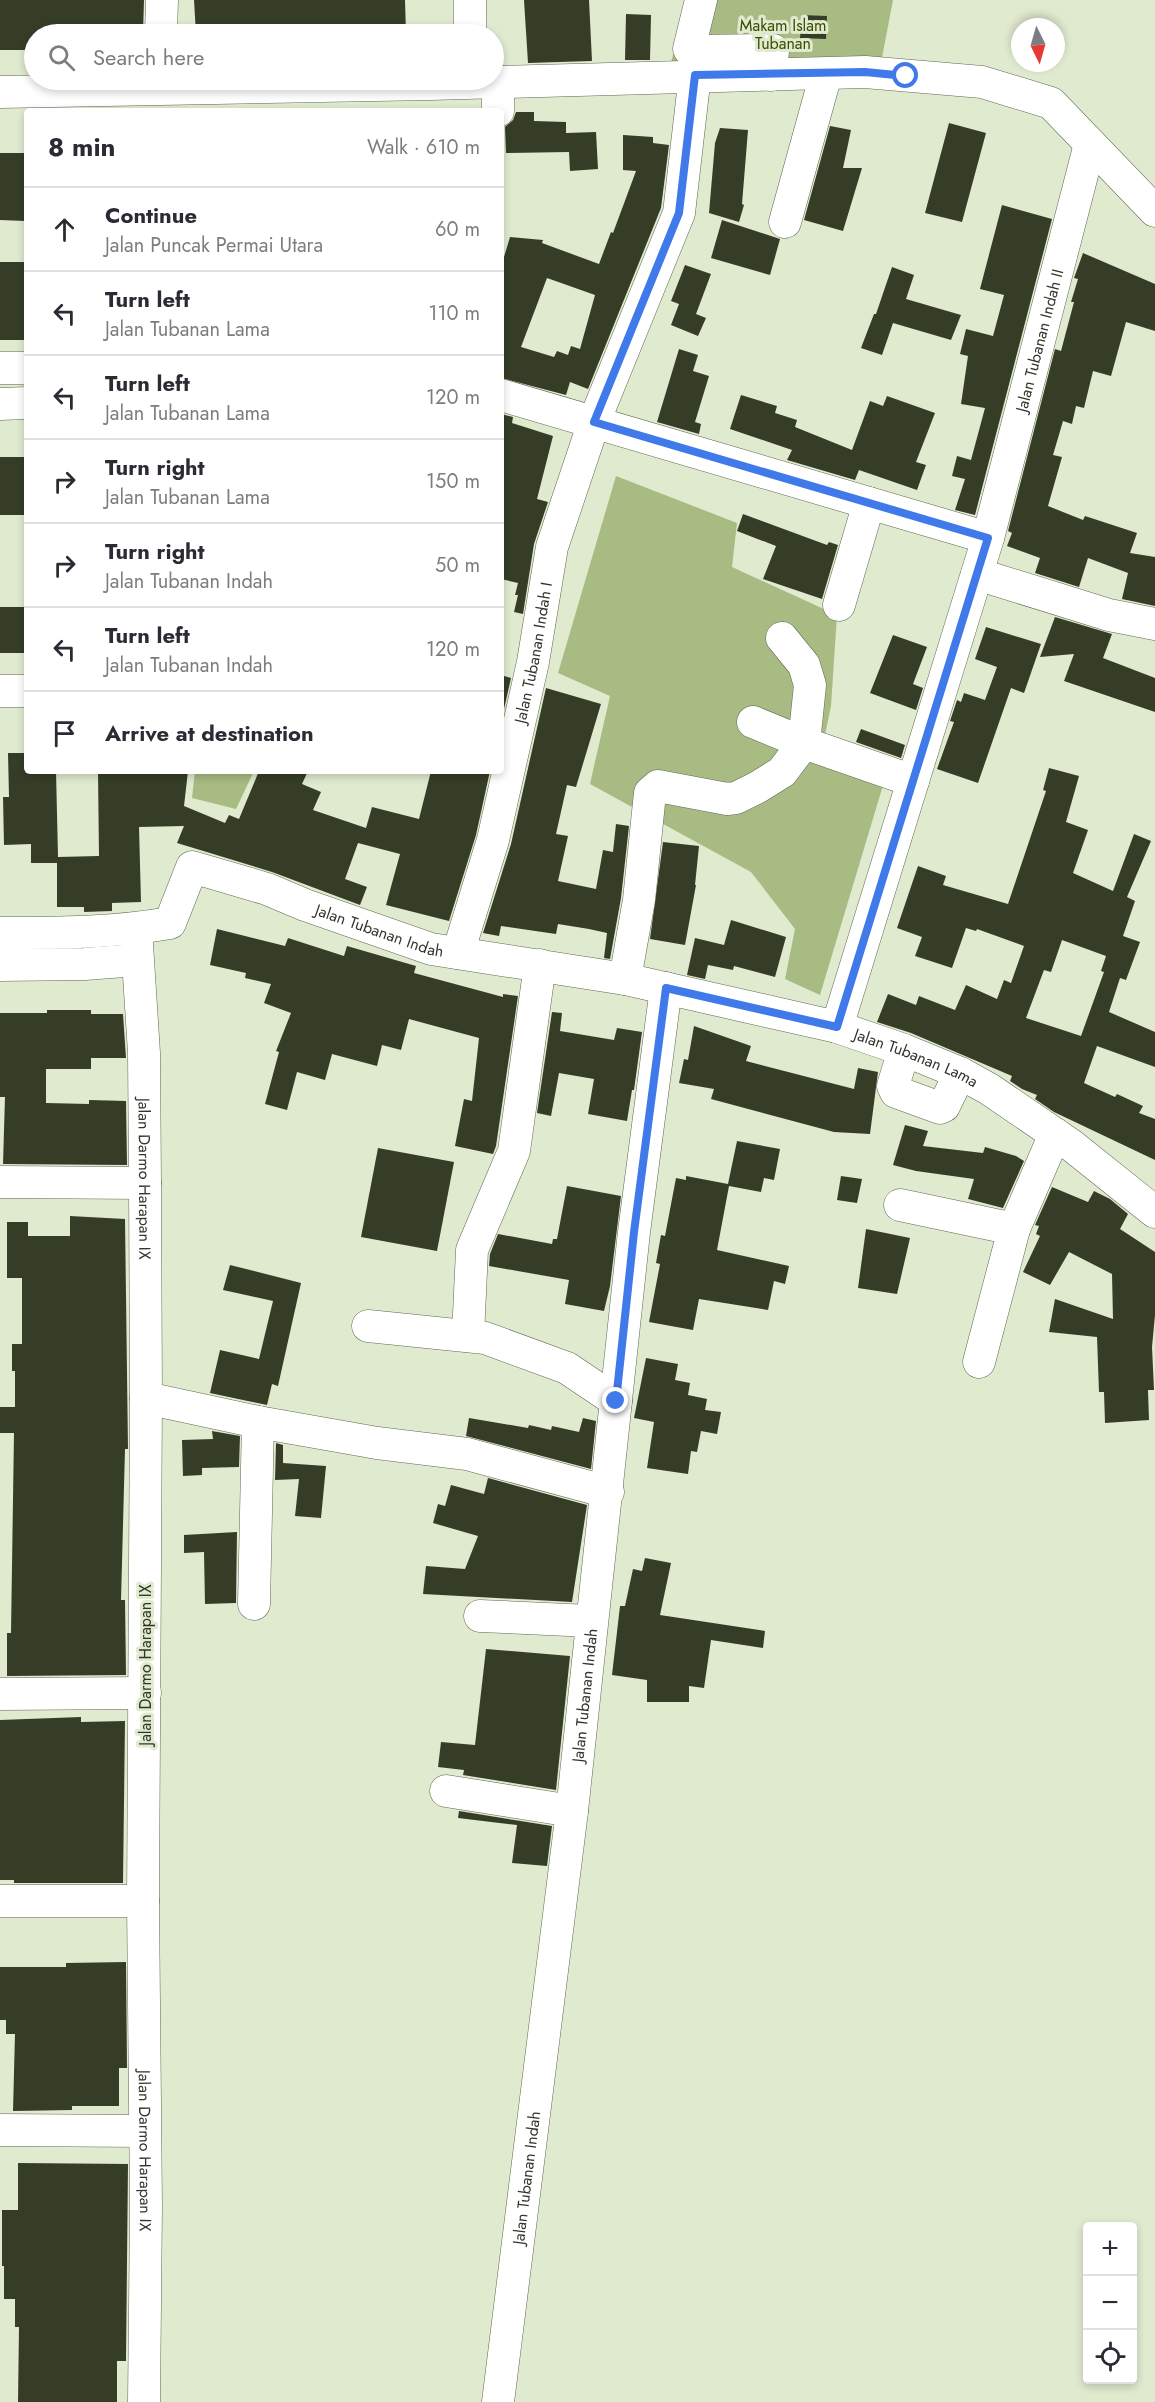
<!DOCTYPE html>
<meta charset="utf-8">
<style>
:root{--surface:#fff;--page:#f7f7f7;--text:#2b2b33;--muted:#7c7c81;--line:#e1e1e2}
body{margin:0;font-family:Jost,sans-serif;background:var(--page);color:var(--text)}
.controls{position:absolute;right:18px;bottom:18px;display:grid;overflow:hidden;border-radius:6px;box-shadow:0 3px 9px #0003}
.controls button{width:54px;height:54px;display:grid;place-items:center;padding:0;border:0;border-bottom:2px solid var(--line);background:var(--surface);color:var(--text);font:30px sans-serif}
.compass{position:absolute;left:1011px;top:18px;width:54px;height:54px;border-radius:50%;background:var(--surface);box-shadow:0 3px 9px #0003;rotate:175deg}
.stop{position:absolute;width:18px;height:18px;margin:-14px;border:4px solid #4079e9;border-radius:50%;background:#fff}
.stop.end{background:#4079e9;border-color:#fff;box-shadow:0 2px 6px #0008}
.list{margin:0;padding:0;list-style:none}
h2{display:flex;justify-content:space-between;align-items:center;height:78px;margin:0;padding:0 24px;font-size:26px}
h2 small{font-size:20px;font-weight:400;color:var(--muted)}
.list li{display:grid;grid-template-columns:39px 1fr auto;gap:18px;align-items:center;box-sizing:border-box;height:84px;padding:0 24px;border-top:2px solid var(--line)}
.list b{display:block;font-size:22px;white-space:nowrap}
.list p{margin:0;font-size:20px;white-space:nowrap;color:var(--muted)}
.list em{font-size:20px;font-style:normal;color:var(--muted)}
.icon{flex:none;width:33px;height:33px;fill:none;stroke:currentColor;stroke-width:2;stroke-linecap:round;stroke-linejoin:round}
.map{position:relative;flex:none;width:1155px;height:2402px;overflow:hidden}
.search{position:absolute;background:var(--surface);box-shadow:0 3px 9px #0003;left:24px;top:24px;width:480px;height:66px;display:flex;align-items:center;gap:15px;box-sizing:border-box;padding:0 21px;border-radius:33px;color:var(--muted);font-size:22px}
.panel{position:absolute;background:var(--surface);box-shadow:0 3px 9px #0003;left:24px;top:108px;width:480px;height:666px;border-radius:6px}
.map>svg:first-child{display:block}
.green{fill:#a8bb82}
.building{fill:#363d27;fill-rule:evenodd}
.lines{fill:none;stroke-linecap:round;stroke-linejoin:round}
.minor-casing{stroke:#606850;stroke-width:33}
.minor{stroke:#fff;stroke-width:32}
.route{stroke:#4079e9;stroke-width:8}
.labels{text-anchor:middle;stroke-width:6;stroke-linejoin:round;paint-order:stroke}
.park-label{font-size:16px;fill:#3b4c00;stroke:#e0eacf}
.street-label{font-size:16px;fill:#31352a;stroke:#e0eacf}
</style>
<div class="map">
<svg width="1155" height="2402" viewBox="0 0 1155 2402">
<rect width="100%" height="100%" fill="#e0eacf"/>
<g class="green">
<polygon points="688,0 893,0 880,68 669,70"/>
<polygon points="616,476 737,523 732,567 837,615 831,706 819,764 884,782 820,995 785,979 795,929 751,872 590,784 610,696 558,673"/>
<polygon points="195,771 254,771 236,809 192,798"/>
</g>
<g class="building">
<polygon points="0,0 144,0 143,34 34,34 34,50 0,50"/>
<polygon points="194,0 405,0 406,34 196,34"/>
<polygon points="524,0 589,0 592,61 528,63"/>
<polygon points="626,14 651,15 650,60 625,60"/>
<polygon points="802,15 827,16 826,39 800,38"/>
<polygon points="516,112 534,112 534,121 566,122 566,133 596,132 598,169 570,171 569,152 506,153 505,127 513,120"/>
<polygon points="949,123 986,133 962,222 925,213"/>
<polygon points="830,126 851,130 843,168 862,168 843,231 804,220"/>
<polygon points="720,128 748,130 742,204 744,205 739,222 709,213 715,143"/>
<path d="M623,135L653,137V143L669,145L661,208L588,389L570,382L566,395L501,378V267L510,237L543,240L542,243L599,264L611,232L613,233L636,171L623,170ZM547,278L595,295L580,349L571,346L568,355L557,351L554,357L521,347Z"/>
<polygon points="0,153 25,153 25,156 27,156 27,213 25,213 25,221 0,220"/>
<polygon points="1002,205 1052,219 975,515 955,510 965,479 952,476 957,456 971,460 985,408 961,404 968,356 960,354 966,329 993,336 1004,295 980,289"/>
<polygon points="722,220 780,239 770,275 711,258"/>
<polygon points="1083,253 1155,284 1155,331 1126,322 1111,376 1093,371 1084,408 1076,406 1072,424 1063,421 1053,455 1062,457 1048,506 1083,520 1085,516 1137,533 1130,553 1155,557 1155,606 1122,599 1128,573 1088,558 1079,587 1035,573 1040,558 1007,546 1012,533 1008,531 1055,349 1061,351 1074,302 1071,302 1078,279 1074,278"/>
<rect x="0" y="262" width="27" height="78"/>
<polygon points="685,265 711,274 696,314 706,318 698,336 671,325 679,304 671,301"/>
<polygon points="892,267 914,275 906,299 961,315 951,340 893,323 882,355 861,348 874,314 876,314"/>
<polygon points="679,349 698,355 693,371 709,376 695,422 701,424 699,434 657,422"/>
<polygon points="741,395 777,406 775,413 797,420 795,427 852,450 870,401 883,406 887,396 935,413 916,462 926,465 917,490 859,470 855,480 787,460 792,450 730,429"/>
<polygon points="501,414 513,417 512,423 553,436 537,499 548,502 534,544 523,614 514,612 518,595 515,595 518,583 501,579"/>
<rect x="0" y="457" width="27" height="58"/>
<polygon points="743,514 827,545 829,542 838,545 822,599 763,579 776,546 737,531"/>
<rect x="0" y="607" width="27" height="46"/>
<polygon points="1055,617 1112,634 1103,658 1155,678 1155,712 1064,681 1074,654 1040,657"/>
<polygon points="986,627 1041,644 1024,693 1011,688 978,783 937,769 954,722 950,721 957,700 961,702 964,693 985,700 997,667 975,659"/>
<polygon points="893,635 927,647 913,684 923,688 916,710 870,693"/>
<polygon points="501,675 511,678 501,722"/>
<polygon points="546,688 601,704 576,787 567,785 556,834 568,836 558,881 596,889 603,850 613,852 616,824 629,826 621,898 610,959 604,958 607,933 589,929 558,924 556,934 501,926 499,936 483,933 511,844"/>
<polygon points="861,729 905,745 901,758 856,742"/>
<polygon points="8,753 27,753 27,771 56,771 58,857 99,856 98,771 188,771 184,806 225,823 229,815 239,819 259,771 308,771 302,784 321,792 313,810 366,828 372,807 419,819 431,771 490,771 476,835 449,921 386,905 400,854 358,843 345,879 367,887 360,905 272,872 177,843 184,826 139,827 141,902 112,903 112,911 84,912 84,907 57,907 57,863 31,863 31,844 4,845 3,797 9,797"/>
<path d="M1049,768L1079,776L1066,822L1088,830L1073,873L1113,891L1134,834L1151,841L1127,897L1135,901L1123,936L1140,942L1126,980L1120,978L1109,1012L1155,1032V1067L1097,1046L1084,1083L1115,1097L1117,1094L1143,1106L1139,1113L1155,1119V1160L1054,1112L1035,1099L1037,1095L1022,1089L1010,1081L1012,1076L911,1033L877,1022L888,994L916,1005L919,996L955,1010L966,985L997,999L1004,980L1011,983L1024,946L977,929L976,931L966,928L952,968L915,956L922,937L897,928L918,866L946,876L943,885L1008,904L1046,791L1043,790ZM1062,940L1106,956L1101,971L1104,972L1081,1036L1026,1018L1044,970L1051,972Z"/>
<polygon points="663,842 699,846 695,885 696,885 685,945 650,939"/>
<polygon points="731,920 786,937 775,977 734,966 733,970 708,965 705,979 687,975 695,938 724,945"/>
<polygon points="217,929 285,946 288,938 344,956 347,946 416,966 414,973 503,997 503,994 518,996 496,1146 493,1154 455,1146 464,1099 472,1101 479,1038 409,1019 401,1050 382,1045 377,1066 332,1054 325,1080 297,1072 287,1110 265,1104 279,1052 276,1051 291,1013 264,1003 271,984 245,978 246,973 210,965"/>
<polygon points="47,1010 91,1010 91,1014 123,1014 126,1058 91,1058 91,1069 46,1069 46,1103 89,1104 89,1100 126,1101 127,1165 3,1164 5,1097 0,1097 0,1013 47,1013"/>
<polygon points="552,1012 562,1013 560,1031 614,1040 617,1028 642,1032 634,1090 632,1090 627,1121 588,1114 594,1079 559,1073 551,1116 537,1113"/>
<polygon points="694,1026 751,1046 746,1061 854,1089 858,1068 878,1072 870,1134 834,1132 711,1099 714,1089 679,1083 684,1059 688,1060"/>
<polygon points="905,1125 928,1131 923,1146 983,1153 985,1147 1016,1156 1024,1161 1003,1208 968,1199 974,1179 916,1171 893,1165"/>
<polygon points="737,1141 780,1149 774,1180 764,1178 761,1192 729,1186 717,1250 789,1266 785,1284 774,1281 768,1310 699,1299 693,1330 649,1322 660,1264 656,1263 661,1235 665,1236 676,1178 686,1180 686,1176 728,1184"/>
<polygon points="378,1148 454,1162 437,1251 361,1237"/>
<polygon points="841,1176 862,1179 857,1203 837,1200"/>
<polygon points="567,1186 621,1196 610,1286 604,1311 565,1304 569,1280 489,1266 490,1254 498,1234 552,1244 553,1239 557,1239"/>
<polygon points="1052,1187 1088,1202 1094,1191 1110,1199 1128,1214 1120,1229 1155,1252 1155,1315 1152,1347 1154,1390 1148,1390 1149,1420 1105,1423 1104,1392 1099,1392 1097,1337 1049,1332 1055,1299 1113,1319 1112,1274 1069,1252 1050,1285 1023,1272 1040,1236 1036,1234 1039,1226 1035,1225"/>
<polygon points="70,1216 125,1219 128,1449 125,1449 121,1600 125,1600 126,1675 7,1676 7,1633 11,1633 14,1433 0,1433 0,1407 15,1407 15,1371 12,1371 12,1344 22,1344 22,1278 7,1278 7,1222 28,1222 28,1236 70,1236"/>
<polygon points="866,1229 910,1238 897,1294 858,1288"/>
<polygon points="230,1265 301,1283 278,1386 272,1384 267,1405 210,1393 220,1350 259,1359 273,1301 223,1290"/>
<polygon points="646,1358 678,1364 675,1380 690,1383 688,1395 707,1399 705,1410 721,1412 717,1434 701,1431 697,1452 691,1451 688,1474 647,1468 654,1422 634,1418"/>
<polygon points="469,1418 528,1428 529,1425 551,1430 552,1426 579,1432 583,1418 596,1421 591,1469 466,1436"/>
<polygon points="212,1431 240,1436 239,1467 202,1468 202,1475 183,1476 182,1440 213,1439"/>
<polygon points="276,1443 283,1445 283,1463 326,1466 321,1518 295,1516 299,1479 275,1480"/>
<polygon points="488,1478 587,1505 572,1602 423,1594 426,1566 465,1569 478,1536 433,1523 438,1504 445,1506 451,1485 484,1494"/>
<polygon points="237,1532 236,1603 205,1604 204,1552 184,1553 184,1535"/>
<polygon points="645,1558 671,1563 660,1615 765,1631 763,1648 711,1640 704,1688 689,1686 689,1702 647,1702 647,1680 612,1675 620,1606 625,1606 633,1569 642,1571"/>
<polygon points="486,1649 570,1656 556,1790 463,1775 464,1770 438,1767 441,1742 475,1745"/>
<polygon points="81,1717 81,1722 125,1721 123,1883 14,1883 14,1880 0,1880 0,1720"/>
<polygon points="459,1811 552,1826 547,1866 512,1863 517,1825 458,1818"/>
<polygon points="126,1962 127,2068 119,2068 119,2106 72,2106 72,2110 13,2111 15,2034 6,2034 6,2020 0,2020 0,1967 66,1967 66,1963"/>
<polygon points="18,2163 128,2164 126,2361 117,2361 117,2402 18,2402 19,2327 15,2327 15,2299 4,2299 4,2266 2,2266 2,2210 18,2210"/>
</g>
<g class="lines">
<g class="minor-casing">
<g id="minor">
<polyline points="701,0 689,49 696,51 773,50 771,75"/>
<polyline points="161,34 162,0"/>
<polyline points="470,34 470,0"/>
<polyline points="0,92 431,84 865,72 982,82 1051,103 1155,211"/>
<polyline points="498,111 498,81"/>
<polyline points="785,222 826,74"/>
<polyline points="0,368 27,368"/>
<polyline points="501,395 988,538"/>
<polyline points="0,404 27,403"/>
<polyline points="977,574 1109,615 1155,624"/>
<polyline points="839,605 869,503"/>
<polyline points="0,691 27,691"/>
<polyline points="753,722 804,743 913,781"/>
<path id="s1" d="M136,929L144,1053L145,1183L146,1398L143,1901L146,2206L144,2402"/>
<path id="s2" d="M0,933C58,933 113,933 170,923L192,867L267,889L305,905L431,949L625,979L837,1027L904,1050L960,1073L989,1089L1071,1145L1155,1212"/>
<path id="s3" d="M458,953L493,840L533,662L552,547L594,422L679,213L695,75"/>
<polyline points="0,965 85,964 137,960"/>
<polyline points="625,979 639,900 650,793 658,786 727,799 736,798 758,787 782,772 804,743 810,685 804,665 782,638"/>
<path id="s4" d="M837,1027L988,538L1090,144"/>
<polyline points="904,1050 893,1086 896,1092 940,1108 944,1106 960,1073"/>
<polyline points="0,1182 145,1183"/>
<polyline points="900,1205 1014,1229"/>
<polyline points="368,1326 485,1338 567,1368 616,1401"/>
<polyline points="468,1336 472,1250 514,1151 540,965"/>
<polyline points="979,1362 1014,1229 1055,1134"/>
<polyline points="146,1398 258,1422 377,1443 467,1454 608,1492"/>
<polyline points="254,1604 258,1422"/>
<polyline points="480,1616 591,1621"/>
<polyline points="0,1694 145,1693"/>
<polyline points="446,1791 572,1811"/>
<polyline points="0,1901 143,1901"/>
<polyline points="0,2130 144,2131"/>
<path id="s5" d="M498,2402L572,1811L634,1232L666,988"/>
</g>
</g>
<use href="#minor" class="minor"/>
</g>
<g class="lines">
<polyline class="route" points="616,1401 634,1232 666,988 837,1027 988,538 594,422 679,213 695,75 865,72 906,76"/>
</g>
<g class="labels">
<g class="park-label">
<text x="783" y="31">Makam Islam<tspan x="783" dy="18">Tubanan</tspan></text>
</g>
<g class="street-label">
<text dy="6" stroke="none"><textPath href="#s4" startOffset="716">Jalan Tubanan Indah II</textPath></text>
<text dy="6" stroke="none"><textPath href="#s3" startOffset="310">Jalan Tubanan Indah I</textPath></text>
<text dy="6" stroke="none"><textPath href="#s2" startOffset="429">Jalan Tubanan Indah</textPath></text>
<text dy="6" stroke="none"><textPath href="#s2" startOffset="982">Jalan Tubanan Lama</textPath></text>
<text dy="6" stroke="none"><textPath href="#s1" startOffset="250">Jalan Darmo Harapan IX</textPath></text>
<text transform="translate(145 1665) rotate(-90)" y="6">Jalan Darmo Harapan IX</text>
<text dy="6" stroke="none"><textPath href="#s5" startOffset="712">Jalan Tubanan Indah</textPath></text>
<text dy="6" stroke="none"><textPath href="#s1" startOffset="1222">Jalan Darmo Harapan IX</textPath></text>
<text dy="6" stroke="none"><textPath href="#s5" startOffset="226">Jalan Tubanan Indah</textPath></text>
</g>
</g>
</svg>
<div class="controls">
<button>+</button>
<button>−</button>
<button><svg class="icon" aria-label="locate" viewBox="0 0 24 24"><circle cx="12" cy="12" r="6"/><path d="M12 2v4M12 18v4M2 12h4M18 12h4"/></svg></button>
</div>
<svg class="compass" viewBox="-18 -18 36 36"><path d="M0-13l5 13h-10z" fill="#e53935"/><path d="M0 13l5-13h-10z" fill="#7c7c81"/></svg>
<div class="stop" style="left:906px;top:76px"></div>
<div class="stop end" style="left:616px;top:1401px"></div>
<div class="search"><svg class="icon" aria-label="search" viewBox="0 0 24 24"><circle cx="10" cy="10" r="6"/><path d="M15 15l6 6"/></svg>Search here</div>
<section class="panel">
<h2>8 min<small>Walk · 610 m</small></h2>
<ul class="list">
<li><svg class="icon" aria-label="ahead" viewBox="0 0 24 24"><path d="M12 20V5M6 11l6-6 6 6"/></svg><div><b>Continue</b><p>Jalan Puncak Permai Utara</p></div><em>60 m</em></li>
<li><svg class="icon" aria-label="left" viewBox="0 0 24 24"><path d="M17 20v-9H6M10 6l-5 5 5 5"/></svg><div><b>Turn left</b><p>Jalan Tubanan Lama</p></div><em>110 m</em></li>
<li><svg class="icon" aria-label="left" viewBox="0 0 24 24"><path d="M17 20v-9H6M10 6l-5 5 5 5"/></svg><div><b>Turn left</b><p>Jalan Tubanan Lama</p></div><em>120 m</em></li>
<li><svg class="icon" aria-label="right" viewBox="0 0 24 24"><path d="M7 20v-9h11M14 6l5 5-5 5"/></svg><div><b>Turn right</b><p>Jalan Tubanan Lama</p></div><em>150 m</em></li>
<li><svg class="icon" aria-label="right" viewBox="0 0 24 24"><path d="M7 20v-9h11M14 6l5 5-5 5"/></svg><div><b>Turn right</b><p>Jalan Tubanan Indah</p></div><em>50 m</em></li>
<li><svg class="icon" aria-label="left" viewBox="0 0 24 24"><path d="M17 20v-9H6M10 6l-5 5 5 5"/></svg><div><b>Turn left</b><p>Jalan Tubanan Indah</p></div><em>120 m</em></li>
<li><svg class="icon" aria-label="arrive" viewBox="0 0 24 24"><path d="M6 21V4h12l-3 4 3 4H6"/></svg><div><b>Arrive at destination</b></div></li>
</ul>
</section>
</div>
